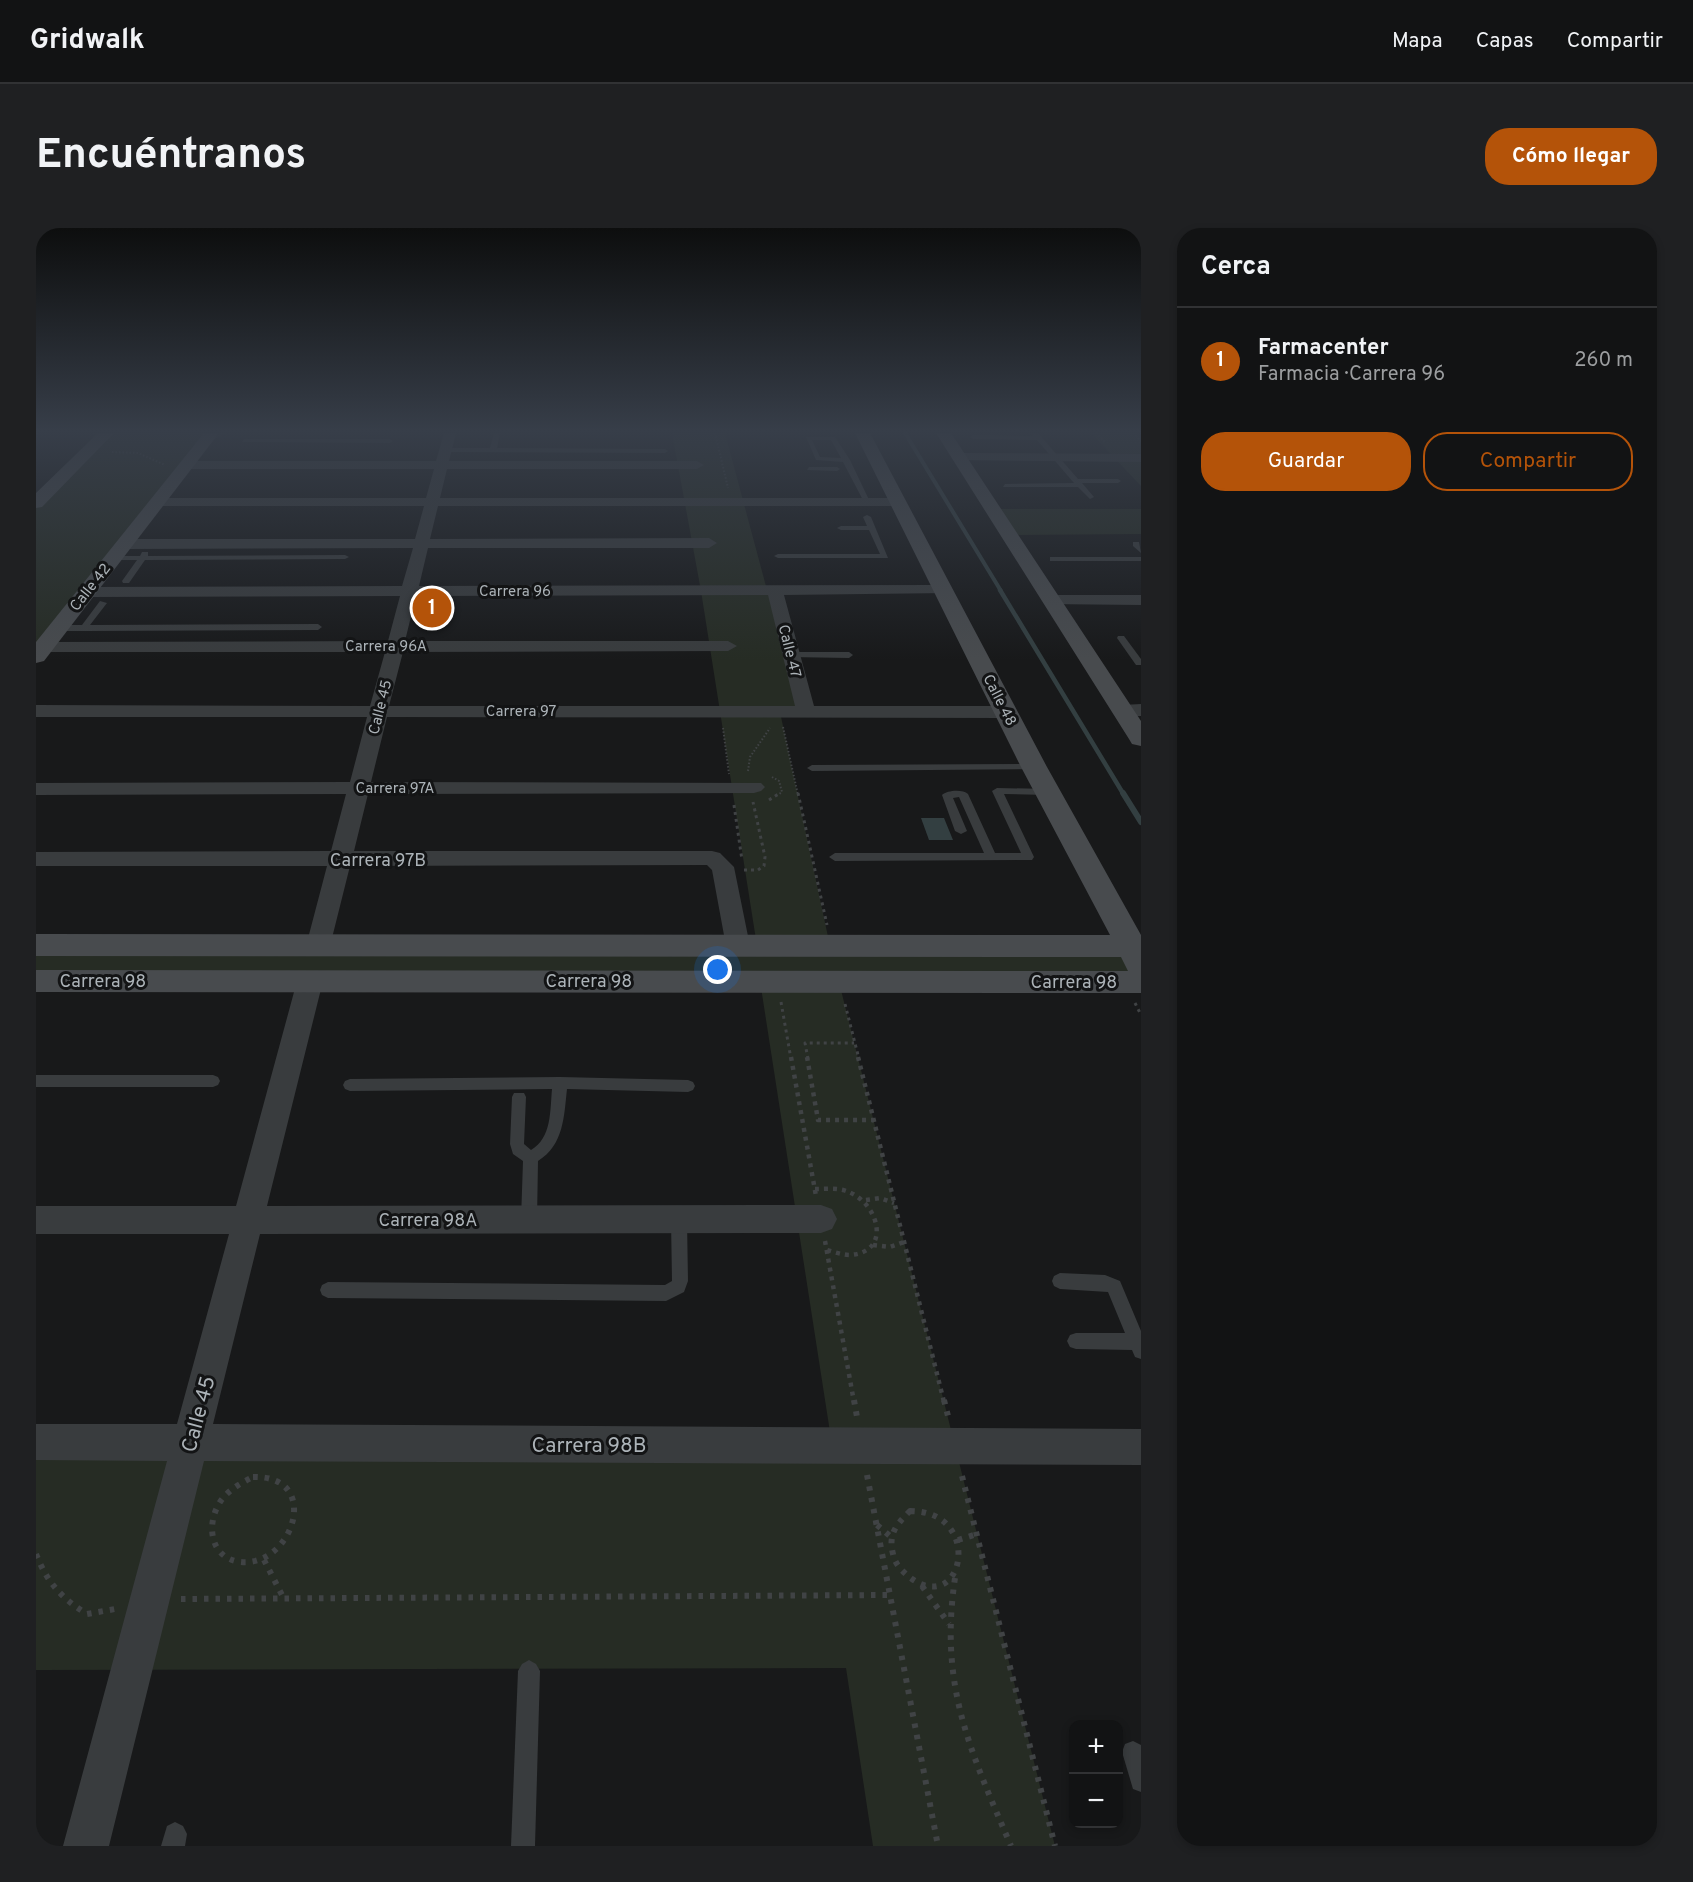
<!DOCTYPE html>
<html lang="es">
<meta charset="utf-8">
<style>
:root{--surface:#121314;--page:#1f2022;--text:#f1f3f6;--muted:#9c9ea0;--line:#313234;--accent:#b45309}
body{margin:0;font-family:Overpass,sans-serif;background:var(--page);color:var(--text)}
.controls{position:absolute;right:18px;bottom:18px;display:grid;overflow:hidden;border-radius:12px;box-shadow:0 3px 9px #0003}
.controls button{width:54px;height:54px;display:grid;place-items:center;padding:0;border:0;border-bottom:2px solid var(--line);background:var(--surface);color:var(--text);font:30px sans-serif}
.you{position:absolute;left:682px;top:742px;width:21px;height:21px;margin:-15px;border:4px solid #fff;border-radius:50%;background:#1a73e8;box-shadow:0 0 0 9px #1a73e833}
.badge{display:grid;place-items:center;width:39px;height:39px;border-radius:50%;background:var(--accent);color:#fff;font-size:20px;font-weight:700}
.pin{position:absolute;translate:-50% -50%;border:3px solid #fff;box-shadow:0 2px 6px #0006}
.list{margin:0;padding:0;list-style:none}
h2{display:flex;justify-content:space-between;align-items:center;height:78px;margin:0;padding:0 24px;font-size:26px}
h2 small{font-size:20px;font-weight:400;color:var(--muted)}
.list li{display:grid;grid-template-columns:39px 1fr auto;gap:18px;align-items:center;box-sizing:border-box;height:108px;padding:0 24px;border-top:2px solid var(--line)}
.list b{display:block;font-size:22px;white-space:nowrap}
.list p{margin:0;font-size:20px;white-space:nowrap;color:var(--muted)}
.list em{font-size:20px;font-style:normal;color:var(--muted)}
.actions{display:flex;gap:12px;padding:18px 24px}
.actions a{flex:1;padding:14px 0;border:2px solid var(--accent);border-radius:24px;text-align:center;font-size:21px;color:var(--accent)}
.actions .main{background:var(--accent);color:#fff}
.map{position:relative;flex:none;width:1105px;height:1618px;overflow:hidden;border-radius:24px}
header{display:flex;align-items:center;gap:36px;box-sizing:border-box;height:84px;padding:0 30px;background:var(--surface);border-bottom:2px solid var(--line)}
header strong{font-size:28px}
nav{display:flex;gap:33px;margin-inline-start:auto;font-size:21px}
.intro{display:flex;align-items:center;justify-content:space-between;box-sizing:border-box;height:144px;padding:0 36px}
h1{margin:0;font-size:42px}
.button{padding:15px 27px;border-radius:24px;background:var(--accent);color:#fff;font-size:21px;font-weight:700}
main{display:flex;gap:36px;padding:0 36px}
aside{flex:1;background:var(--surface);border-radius:24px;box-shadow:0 3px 9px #0003}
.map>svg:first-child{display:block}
.green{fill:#262c24}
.water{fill:#333f41}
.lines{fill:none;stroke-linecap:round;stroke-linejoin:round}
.stream-far2{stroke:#333f41;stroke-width:4}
.stream-far1{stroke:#333f41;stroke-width:4.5}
.stream{stroke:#333f41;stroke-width:6}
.path-far3{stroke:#404345;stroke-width:2;stroke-dasharray:1.5 2;stroke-linecap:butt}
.path-far2{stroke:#404345;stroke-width:3;stroke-dasharray:3 4;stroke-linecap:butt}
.path-far1{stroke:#404345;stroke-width:4.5;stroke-dasharray:4 5;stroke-linecap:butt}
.path{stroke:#404345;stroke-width:6;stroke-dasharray:4.5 7;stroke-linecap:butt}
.lane{fill:#393c3e;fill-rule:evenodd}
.street{fill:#393c3e;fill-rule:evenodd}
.secondary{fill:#484b4e;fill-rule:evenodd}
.labels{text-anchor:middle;stroke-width:6;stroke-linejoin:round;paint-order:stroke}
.far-street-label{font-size:15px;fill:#acb3b8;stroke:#131415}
.street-label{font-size:18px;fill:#acb3b8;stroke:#131415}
.near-street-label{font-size:21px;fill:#acb3b8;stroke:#131415}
</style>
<header>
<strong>Gridwalk</strong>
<nav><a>Mapa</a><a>Capas</a><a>Compartir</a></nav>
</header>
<div class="intro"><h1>Encuéntranos</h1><a class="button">Cómo llegar</a></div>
<main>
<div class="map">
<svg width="1105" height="1618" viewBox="0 0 1105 1618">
<rect width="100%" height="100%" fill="#18191a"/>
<g class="green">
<polygon points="56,205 190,205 172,214 0,428 0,275 60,216"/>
<polygon points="636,205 689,205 731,362 770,484 744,484 794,718 1105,718 1105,754 803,754 1019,1618 837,1618 810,1440 0,1442 0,1214 796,1217 724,753 0,753 0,717 721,718 665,363"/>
<polygon points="1055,205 1100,205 1105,210 1105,258"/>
<polygon points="956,281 1105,281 1105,306 973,307"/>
</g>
<polygon class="water" points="885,590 908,590 917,612 893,612"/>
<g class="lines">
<polyline class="stream-far2" points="869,205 965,363"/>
<polyline class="stream-far1" points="964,362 1088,567"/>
<polyline class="stream" points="1087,565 1105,594"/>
<g class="path-far3">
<polyline points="679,205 692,260"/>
<polyline points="1060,205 1069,214"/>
<polyline points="1097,205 1105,213"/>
<polyline points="76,224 102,225 129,237"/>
<polyline points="747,499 762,567"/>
<polyline points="687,500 693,546"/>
<polyline points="712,543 714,529 734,500"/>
<polyline points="736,549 743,553 746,564 742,567"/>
</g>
<g class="path-far2">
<polyline points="762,565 791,697"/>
<polyline points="733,572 744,565"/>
<polyline points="698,577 706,632"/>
<polyline points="708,642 722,642 728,638 729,629 717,574"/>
<polyline points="745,774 755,831"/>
<polyline points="1099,775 1105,787"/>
<polyline points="809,776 823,831"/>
<polyline points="772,831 769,815 818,815"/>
</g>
<g class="path-far1">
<polyline points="755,829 780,968"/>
<polyline points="771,829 782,892 838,892"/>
<polyline points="822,829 908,1174"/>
<path d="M779,961C788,961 798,960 807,962C842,971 858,1024 814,1027C807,1027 798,1024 791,1022"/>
<polyline points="830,972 844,970 858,975"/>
<polyline points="789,1013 818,1174"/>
<polyline points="837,1017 854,1019 868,1014"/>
</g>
<g class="path">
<polyline points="818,1172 821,1189"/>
<polyline points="908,1172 912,1188"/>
<polyline points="831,1247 902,1618"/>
<polyline points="926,1248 1019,1618"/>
<path d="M217,1249C287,1247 257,1339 205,1334C175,1331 169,1298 184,1274C192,1262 205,1255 217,1249Z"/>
<path d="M874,1283C948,1283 928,1387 876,1351C868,1345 859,1337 857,1326C852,1306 860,1297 874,1283Z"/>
<polyline points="841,1297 854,1308"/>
<polyline points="922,1312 941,1306"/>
<path d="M0,1326C11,1354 25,1370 51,1386L79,1381"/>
<polyline points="228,1332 248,1371"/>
<path d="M919,1350C903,1458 934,1522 975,1618"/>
<polyline points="886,1358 913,1396"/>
<polyline points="145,1371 853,1367"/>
</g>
<g class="lane">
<polygon points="458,205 464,205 461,220 629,221 632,223 629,225 410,224 407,222 410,220 454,220"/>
<polygon points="995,205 1002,205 1042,251 1082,251 1085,253 1082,255 1046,255 1058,269 1054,271 1042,259 967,259 969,256 1038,255 1001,212 937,211 934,209 937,207 997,208"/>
<path d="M770,209H799L814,232L835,276L828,274L807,234L780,232ZM776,212H795L805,230L784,229Z"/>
<polygon points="208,211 354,211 357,213 354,215 206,214"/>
<polygon points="773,239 801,239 804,241 801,243 771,242"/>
<polygon points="831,287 835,289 852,330 742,330 738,328 742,326 844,326 833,302 805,302 801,300 805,298 831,298 827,289"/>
<polygon points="1097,314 1103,314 1105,325 1097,318"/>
<polygon points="106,324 112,324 112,328 309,327 313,329 309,331 109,332 93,355 87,355 86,353 101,332 77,332 73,330 77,328 104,328"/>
<polygon points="1017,329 1105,329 1105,333 1014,333 1014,329"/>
<polygon points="64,373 71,375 54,397 282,396 286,399 282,402 48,403 22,403 18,400 22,397 46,397"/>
<polygon points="1082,408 1088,408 1105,431 1105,437 1100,437 1081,410"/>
<polygon points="755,424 813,424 817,427 813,430 752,429 751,427"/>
<polygon points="998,536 1003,539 1002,541 776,543 771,540 776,537"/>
<path d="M961,560L1012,561L1017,564L1012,567L968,566L998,629L996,632L799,633L793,629L799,625H948L923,569L917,570L931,603L925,606L919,603L906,567C911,562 927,561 932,566L959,625H985L956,563Z"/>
<polygon points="0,847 177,847 182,849 184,853 182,857 177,859 0,859"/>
<path d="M524,849L652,852L657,854L659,858L657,862L652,864L531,861C528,888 528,917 502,933L501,992L499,997L493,999L487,997L485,992L487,933L477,926L474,916L476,869L478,865H488L490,869L488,916L495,922C516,910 514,882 516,861L314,863L309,861L307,857L309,853L314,851Z"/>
<polygon points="643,985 649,987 651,992 652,1053 648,1064 630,1073 292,1070 286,1067 284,1062 286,1057 292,1054 629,1057 636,1053 635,992 637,987"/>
<polygon points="1024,1045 1069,1047 1084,1053 1105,1103 1105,1131 1099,1129 1096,1122 1040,1121 1034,1119 1031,1113 1034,1107 1040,1105 1089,1105 1072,1064 1024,1061 1018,1058 1016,1053 1018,1048"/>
<polygon points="493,1432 500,1436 504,1443 499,1618 475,1618 482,1443 486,1436"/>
<polygon points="1097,1513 1105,1517 1105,1564 1097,1561 1086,1524 1089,1516"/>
<polygon points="139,1594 147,1598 151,1606 149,1618 125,1618 131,1598"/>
</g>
<g class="street">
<path d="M408,205H420L413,233H661L668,237L661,241H411L404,270H861L868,274L861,278H402L394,311L673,310L681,315L673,320H392L383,358L907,357L915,362L913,365L748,367L778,478H970L980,484L970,490L351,489L335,554L725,555L729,559L725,563L718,565L332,566L318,623H676L684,625L698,639L714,718L711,724L702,727L693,724L690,718L676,642L671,637L314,638L294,718L291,724L282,727L273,724L270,718L291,638H0V624L295,623L310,566L0,567V555L314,554L331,489H0V477L334,478L349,424H8L2,423L0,418L8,414L352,413L364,368L51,369L43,364L51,359L366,358L377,320L89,321L81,316L89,311H379L388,278H121L114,274L121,270H390L398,241H151L144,237L151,233H400ZM732,367L759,478H353L367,424L692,423L701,418L692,413H369L380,368Z"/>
<polygon points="923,225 1105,226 1105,234 918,232 916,229"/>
<polygon points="1015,367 1105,367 1105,377 1009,376 1007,372"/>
<polygon points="1105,476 1105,488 1086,489 1076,483 1086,477"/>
<polygon points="274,744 283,746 287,753 231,978 785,977 796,981 801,991 796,1001 785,1005 224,1006 177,1196 1105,1201 1105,1237 168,1233 73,1618 27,1618 131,1233 0,1232 0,1196 141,1196 193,1006 0,1006 0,978 200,978 261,753 265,746"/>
</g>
<g class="secondary">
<polygon points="62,205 78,205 6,279 0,280 0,265"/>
<polygon points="168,205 183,205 8,433 0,435 0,414"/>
<polygon points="819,205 834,205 1011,539 1105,707 1105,765 0,764 0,742 1092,743 1085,729 0,728 0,706 1074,707 985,539"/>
<polygon points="900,205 915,205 1105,493 1105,518 1096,516 1093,511"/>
</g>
</g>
<linearGradient id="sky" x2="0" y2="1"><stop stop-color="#0d0e0e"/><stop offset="0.47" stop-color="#373e49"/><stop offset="1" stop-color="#373e49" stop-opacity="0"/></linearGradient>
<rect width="1105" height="432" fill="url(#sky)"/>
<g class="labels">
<g class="far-street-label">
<text transform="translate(54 359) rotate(-52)" y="5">Calle 42</text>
<text x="479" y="368">Carrera 96</text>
<text x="350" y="423">Carrera 96A</text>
<text transform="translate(754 423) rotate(76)" y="5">Calle 47</text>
<text transform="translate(964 472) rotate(63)" y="5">Calle 48</text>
<text transform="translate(344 479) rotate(-76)" y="5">Calle 45</text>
<text x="485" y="488">Carrera 97</text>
<text x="359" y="565">Carrera 97A</text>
</g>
<g class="street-label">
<text x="342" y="638">Carrera 97B</text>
<text x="67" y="759">Carrera 98</text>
<text x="553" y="759">Carrera 98</text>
<text x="1038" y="760">Carrera 98</text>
<text x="392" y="998">Carrera 98A</text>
</g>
<g class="near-street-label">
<text transform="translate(162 1186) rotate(-75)" y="7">Calle 45</text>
<text x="553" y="1224">Carrera 98B</text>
</g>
</g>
</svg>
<div class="controls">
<button>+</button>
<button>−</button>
</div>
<div class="you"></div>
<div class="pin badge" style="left:396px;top:380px">1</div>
</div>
<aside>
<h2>Cerca<small></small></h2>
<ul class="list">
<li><span class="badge">1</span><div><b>Farmacenter</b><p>Farmacia · Carrera 96</p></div><em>260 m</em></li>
</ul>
<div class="actions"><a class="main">Guardar</a><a>Compartir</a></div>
</aside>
</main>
